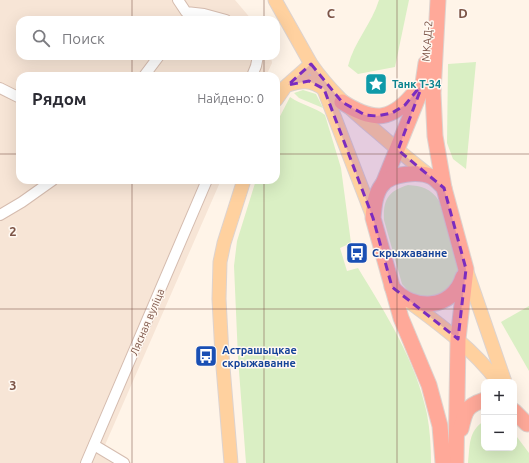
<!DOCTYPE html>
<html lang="ru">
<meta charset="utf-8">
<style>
:root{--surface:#fff;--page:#f2f2f3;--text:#2b2b33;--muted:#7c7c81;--line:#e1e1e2}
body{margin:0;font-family:Ubuntu,sans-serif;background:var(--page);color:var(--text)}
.controls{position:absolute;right:12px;bottom:12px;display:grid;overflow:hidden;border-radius:8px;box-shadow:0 4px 16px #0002}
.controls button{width:36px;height:36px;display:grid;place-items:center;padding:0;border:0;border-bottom:1px solid var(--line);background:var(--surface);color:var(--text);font:20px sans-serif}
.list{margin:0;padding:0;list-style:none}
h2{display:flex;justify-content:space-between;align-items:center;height:52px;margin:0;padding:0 16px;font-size:17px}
h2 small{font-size:13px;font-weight:400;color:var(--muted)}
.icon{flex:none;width:22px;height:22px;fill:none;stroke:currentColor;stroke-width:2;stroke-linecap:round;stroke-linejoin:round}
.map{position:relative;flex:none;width:529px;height:463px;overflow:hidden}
.search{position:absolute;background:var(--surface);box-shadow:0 4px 16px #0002;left:16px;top:16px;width:264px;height:44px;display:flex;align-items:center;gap:10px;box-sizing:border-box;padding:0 14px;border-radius:12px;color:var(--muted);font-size:15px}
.panel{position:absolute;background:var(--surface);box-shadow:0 4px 16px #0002;left:16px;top:72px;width:264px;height:112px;border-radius:12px}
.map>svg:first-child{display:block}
.residential{fill:#f7e5d6}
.green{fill:#daefc4}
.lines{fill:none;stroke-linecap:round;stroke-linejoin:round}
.minor-casing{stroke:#d5bcaf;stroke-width:12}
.major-casing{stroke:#ddd3cf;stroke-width:15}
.highway-casing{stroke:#ddd3cf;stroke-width:17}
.minor{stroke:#fff;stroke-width:10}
.major{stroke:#ffd19f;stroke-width:13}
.highway{stroke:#ffa999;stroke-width:15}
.marked{fill:#7b2cbf;fill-opacity:0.2;stroke:#7b2cbf;stroke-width:3;stroke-dasharray:8 5;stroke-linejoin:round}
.grid{fill:none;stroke:#7d5548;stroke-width:1;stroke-opacity:0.55}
.labels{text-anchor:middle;stroke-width:3;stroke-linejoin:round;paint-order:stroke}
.street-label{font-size:11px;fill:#7d5548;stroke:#fff8f1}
.culture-label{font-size:11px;font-weight:bold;fill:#0d838f;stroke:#fff8f1;text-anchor:start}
.transit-label{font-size:11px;font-weight:bold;fill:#164399;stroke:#fff8f1;text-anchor:start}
.grid-label{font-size:13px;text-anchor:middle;font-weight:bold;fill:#7d5548;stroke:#fff8f1;stroke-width:3;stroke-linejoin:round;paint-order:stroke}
</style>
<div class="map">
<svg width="529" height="463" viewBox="0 0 529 463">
<rect width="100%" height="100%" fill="#fff4e8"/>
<polygon class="residential" points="0,0 235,0 252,20 20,20 20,56 271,56 272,63 266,76 20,76 20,180 221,180 105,445 132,463 0,463"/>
<g class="green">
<path d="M379,0H409L395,67L358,74L348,66C354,42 372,23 379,0Z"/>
<polygon points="476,62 466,169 453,159 447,143 448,64"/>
<polygon points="303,90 316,94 323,108 299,98 294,93"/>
<path d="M290,97C301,105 315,107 325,115L341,168L351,243L340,248L347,271L358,268C386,314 416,361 427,414C430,430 431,447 431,463H246L238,358L234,266L237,241L256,180H276V124Z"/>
<path d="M408,185C421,186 431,188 439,201L458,267C458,284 449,288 437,298L413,296L402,284L384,220C383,200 388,191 408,185Z"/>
<polygon points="529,306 529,371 501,322"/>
<path d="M484,421V448H514V433L529,453V463H468C470,446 468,431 484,421Z"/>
</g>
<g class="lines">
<g class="minor-casing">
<g id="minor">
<polyline points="178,0 186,12 204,14 226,20"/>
<polyline points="144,76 159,56"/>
<polyline points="252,76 256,66 258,56"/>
<polyline points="0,88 20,98"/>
<polyline points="0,215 22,202 53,180"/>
<polyline points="94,445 124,463"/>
<polyline points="86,463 207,180"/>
</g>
</g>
<g class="major-casing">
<g id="major">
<path d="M275,0L311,64C329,90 351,110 375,130C393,146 412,162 431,177"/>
<polyline points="321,82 373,217"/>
<path d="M288,85C302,80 311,80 324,89"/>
<polyline points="276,100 285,87 311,64"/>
<polyline points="466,269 505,382"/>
<path d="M408,301C441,325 473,349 498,382"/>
<polyline points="231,463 222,355 219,299 220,262 224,243 244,180"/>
</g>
</g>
<g class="highway-casing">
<g id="highway">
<polyline points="438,0 433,93 435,136 444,188 466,269 458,339 456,463"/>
<path d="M342,102C375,123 392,121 416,91"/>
<polyline points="383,184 419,95 423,83 426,63"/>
<path d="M392,287C412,312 453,310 463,277"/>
<polyline points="514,411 527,424"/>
<path d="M461,429C465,411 466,406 484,400"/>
<path d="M443,463L440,426L429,385L401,318L373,218C374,206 375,194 382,185C391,173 420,171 432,177C437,180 440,184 444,188"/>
</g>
</g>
<use href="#minor" class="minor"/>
<use href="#major" class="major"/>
<use href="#highway" class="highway"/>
</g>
<path class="marked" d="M311,64L342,102L365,115L377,116L392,113L405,105L423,83L398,150L444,188L466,269L458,339L392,287L373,218L324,89L309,81L288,85Z"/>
<path class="grid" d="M132,0V20M264,0V20M397,0V463M132,56V76M264,56V76M0,154H20M276,154H529M132,180V463M264,180V463M0,309H529"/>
<defs>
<g id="sight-square" transform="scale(1.15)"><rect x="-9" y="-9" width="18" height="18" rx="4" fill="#0f9aa8" stroke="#fff8f1"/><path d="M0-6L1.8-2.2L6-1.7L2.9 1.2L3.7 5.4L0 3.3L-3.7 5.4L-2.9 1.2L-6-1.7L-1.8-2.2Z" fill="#fff"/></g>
<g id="bus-square" transform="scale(1.15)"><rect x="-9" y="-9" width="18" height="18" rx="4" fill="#1a4fb4" stroke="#fff8f1"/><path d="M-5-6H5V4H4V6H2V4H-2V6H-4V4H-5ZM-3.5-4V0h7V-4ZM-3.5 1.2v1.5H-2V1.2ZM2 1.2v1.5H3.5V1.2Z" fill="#fff"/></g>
</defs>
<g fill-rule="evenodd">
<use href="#sight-square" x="376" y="84"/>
<use href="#bus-square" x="357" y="253"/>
<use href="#bus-square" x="206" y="356"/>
</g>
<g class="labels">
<g class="street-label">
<text transform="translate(427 41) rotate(-86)" y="4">МКАД-2</text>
<text transform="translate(147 322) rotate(-67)" y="4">Лясная вуліца</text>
</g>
<g class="culture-label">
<text x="392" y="88">Танк Т-34</text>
</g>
<g class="transit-label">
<text x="372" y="257">Скрыжаванне</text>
<text x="222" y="354">Астрашыцкае<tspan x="222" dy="13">скрыжаванне</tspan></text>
</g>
</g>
<g class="grid-label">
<text x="331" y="18">C</text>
<text x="463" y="18">D</text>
<text x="13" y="236">2</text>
<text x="13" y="390">3</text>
</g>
</svg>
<div class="controls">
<button>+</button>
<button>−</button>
</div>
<div class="search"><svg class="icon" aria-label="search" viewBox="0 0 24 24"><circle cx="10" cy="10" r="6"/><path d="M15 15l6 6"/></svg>Поиск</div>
<section class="panel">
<h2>Рядом<small>Найдено: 0</small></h2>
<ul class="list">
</ul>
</section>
</div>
